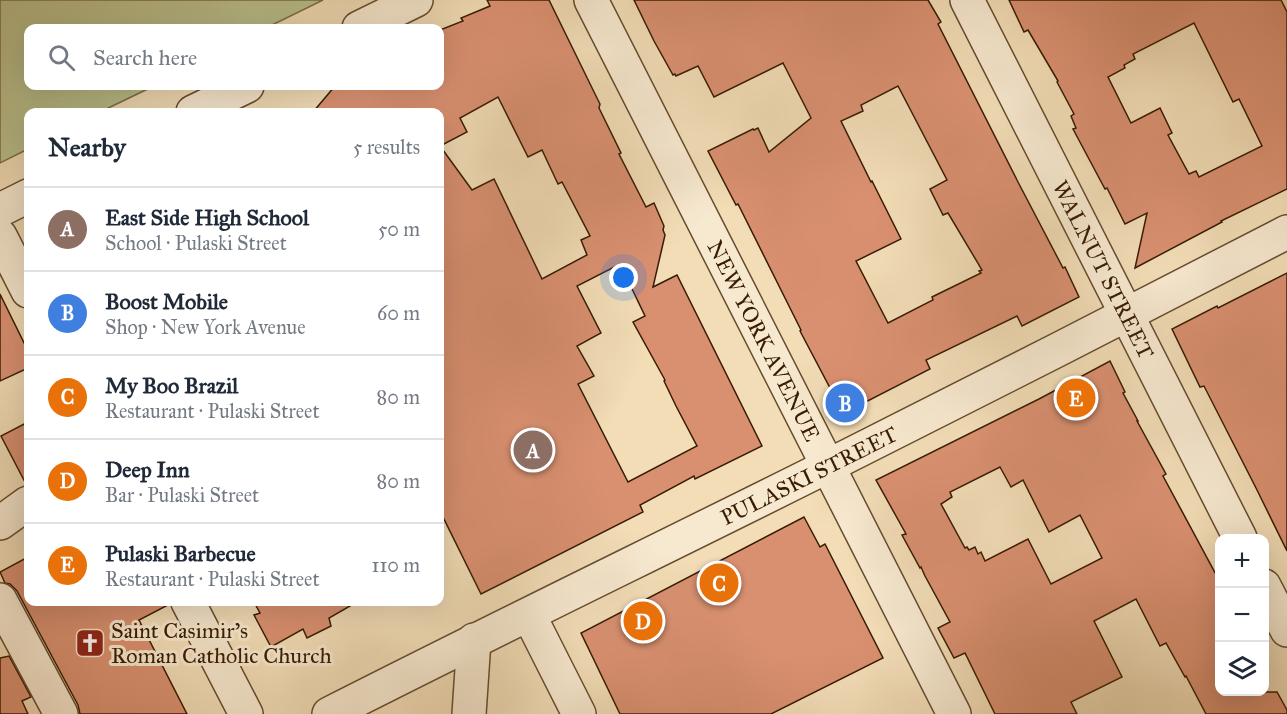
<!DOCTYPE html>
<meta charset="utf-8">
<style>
:root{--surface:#fff;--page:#f2f2f3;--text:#1f2937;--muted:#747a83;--line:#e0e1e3;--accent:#0b8043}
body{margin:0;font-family:"IM FELL Great Primer",serif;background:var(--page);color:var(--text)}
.controls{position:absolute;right:18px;bottom:18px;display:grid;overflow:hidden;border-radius:12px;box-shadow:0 6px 24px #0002}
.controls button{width:54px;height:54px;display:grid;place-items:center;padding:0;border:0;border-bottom:2px solid var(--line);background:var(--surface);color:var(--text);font:30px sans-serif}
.you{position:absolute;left:624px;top:278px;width:21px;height:21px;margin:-15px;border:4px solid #fff;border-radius:50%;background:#1a73e8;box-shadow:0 0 0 9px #1a73e833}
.badge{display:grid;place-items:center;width:39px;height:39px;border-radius:50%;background:var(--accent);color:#fff;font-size:20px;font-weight:700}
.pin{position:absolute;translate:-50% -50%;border:3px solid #fff;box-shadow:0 2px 6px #0006}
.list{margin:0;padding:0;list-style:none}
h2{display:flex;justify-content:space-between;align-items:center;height:78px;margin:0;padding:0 24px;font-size:26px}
h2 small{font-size:20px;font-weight:400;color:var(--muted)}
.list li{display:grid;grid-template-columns:39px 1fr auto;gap:18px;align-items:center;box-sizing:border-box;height:84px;padding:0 24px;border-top:2px solid var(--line)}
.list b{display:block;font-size:22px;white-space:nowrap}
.list p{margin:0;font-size:20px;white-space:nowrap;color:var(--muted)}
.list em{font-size:20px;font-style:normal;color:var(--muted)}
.icon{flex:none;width:33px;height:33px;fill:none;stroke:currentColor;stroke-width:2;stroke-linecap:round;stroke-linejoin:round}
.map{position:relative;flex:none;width:1287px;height:714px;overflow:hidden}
.search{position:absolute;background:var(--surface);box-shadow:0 6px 24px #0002;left:24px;top:24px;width:420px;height:66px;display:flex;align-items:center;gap:15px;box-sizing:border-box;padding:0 21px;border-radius:12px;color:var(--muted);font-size:22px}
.panel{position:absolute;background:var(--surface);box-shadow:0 6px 24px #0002;left:24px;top:108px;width:420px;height:498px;border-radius:12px}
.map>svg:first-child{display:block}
.green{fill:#bac18e;stroke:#796e48;stroke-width:1.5}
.building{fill:#d99071;stroke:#381c02;stroke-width:1.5;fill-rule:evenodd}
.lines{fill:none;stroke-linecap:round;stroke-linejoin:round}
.minor-casing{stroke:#664c2f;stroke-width:36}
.minor{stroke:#f7e9d0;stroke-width:33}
.labels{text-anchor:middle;stroke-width:6;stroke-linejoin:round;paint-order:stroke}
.street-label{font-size:22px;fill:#381c02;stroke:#f7e9d0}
.poi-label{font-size:22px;fill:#381c02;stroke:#f7e9d0;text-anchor:start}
</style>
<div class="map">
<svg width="1287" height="714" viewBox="0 0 1287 714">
<rect width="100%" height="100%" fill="#f2ddb7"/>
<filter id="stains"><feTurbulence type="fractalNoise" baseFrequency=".00333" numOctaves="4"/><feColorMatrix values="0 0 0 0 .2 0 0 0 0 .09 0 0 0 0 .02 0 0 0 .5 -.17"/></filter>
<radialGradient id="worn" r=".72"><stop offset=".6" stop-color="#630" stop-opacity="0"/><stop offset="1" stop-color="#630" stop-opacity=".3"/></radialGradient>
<polygon class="green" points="0,0 323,0 266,28 28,28 28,86 154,86 100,112 28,112 28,149 0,163"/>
<g class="building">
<path d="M487,0H549L596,96L600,104L599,108L621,153L619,154L646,207L654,203L664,226L663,230L665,235L653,287L677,275L762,446L695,479L694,476L640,505L643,512L481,594L440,511V112H313L335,86H440V30L463,21L461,18L490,6ZM498,97L528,157L542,150L558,184L562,182L590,236L581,240L587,255L542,279L494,179L472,190L440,146L467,132L460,118ZM620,264L645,316L633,322L665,380L664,381L676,406L697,446L628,482L578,384L594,376L577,346L601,333L577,286Z"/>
<path d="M634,0H928L941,22L938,24L1018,182L1063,268L1065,267L1079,297L1022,326L1017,316L926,360L930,369L856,407L838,403L800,331L801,330L738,204L736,205L708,151L753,129L754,130L758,128L769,152L811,118L783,63L714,97L698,66L676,76L675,74L673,75L654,41ZM898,86L947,180L930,189L943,215L948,213L982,270L979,271L981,273L932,297L933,300L888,323L856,261L901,239L872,181L871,182L841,121L863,111L861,105Z"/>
<path d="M1009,0H1281L1287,12V189L1221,221L1222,222L1135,268L1147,213L1125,224L1107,188L1105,189L1073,129L1076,128L1071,116L1074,114L1057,82L1058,81L1028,30L1024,32ZM1194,23L1233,102L1239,99L1262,146L1199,177L1196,171L1189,174L1168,135L1172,133L1160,108L1131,123L1108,77L1125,68L1124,65L1135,59L1133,54Z"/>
<polygon points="1287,273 1287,551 1256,488 1204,386 1200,387 1172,329 1217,306 1218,308"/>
<polygon points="0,294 28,351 26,369 0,381"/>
<path d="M1110,361L1125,392L1123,393L1138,421H1137L1166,474L1163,476L1220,582V692H1277L1287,710V714H1206L1186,676L1185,677L1166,643L1160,646L1136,599L1094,621L1122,677L1071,702L1077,714H995L965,653L954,658L938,628L950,622L925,576L921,567L920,568L902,535L906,534L876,480L1039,399ZM1000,467L1011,487L1023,480L1049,532L1080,515L1102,558L1051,584L1028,539L985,561L981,552L978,554L975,547L969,550L967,547L965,548L941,504L952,497L950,492Z"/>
<polygon points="28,422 28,485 26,484 1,436"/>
<polygon points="804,517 820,547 825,544 883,658 771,714 620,714 581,633"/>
<polygon points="28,557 28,602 169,602 170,604 139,620 187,714 80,714 78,705 17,591 10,584 5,583 0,572"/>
<polygon points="254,602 357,602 329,618 331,626 307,638 303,629 271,647 254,615 260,613"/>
<polygon points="9,656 31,697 22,701 28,714 0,714 0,658"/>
</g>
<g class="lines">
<g class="minor-casing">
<g id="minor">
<path id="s1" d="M591,0L954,714"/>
<path id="s2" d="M967,0L1240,538"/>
<polyline points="359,28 416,0"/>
<polyline points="193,112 247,86"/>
<polyline points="0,210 28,196"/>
<polyline points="0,236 28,291"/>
<polyline points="0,523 28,503"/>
<polyline points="1264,586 1287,630"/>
<polyline points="0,600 61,714"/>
<polyline points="188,602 246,714"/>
<polyline points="529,615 579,714"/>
<path id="s3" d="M329,714C494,630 660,550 826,467C980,390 1134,311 1287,232"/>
<polyline points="469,714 474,640"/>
</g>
</g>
<use href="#minor" class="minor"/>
</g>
<defs>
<g id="church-square" transform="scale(1.5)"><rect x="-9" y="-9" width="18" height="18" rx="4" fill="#8f2418" stroke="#f7e9d0"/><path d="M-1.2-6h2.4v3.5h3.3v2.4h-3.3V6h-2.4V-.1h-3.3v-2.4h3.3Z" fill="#fff"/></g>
</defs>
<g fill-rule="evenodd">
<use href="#church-square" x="90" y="643"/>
</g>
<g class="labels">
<g class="street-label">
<text dy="8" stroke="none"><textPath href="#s2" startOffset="302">WALNUT STREET</textPath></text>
<text dy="8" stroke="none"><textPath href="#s1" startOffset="382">NEW YORK AVENUE</textPath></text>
<text dy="8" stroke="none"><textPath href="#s3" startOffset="536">PULASKI STREET</textPath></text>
</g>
<g class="poi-label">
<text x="111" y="638">Saint Casimir's<tspan x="111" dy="25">Roman Catholic Church</tspan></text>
</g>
</g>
<rect width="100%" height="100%" filter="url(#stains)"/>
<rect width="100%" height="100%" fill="url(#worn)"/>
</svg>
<div class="controls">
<button>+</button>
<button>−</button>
<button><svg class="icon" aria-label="layers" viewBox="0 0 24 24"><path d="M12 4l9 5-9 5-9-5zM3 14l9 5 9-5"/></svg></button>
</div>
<div class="you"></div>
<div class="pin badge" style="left:533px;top:450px;background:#8d6e63">A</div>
<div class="pin badge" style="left:845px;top:403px;background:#3f7fe0">B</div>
<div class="pin badge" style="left:719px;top:583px;background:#e8710a">C</div>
<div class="pin badge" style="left:643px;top:621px;background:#e8710a">D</div>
<div class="pin badge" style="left:1076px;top:398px;background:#e8710a">E</div>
<div class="search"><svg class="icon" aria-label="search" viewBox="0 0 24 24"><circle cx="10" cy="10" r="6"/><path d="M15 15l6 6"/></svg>Search here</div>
<section class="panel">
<h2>Nearby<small>5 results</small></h2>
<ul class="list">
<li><span class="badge" style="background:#8d6e63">A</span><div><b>East Side High School</b><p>School · Pulaski Street</p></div><em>50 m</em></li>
<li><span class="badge" style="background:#3f7fe0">B</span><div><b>Boost Mobile</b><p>Shop · New York Avenue</p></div><em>60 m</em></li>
<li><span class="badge" style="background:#e8710a">C</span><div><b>My Boo Brazil</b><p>Restaurant · Pulaski Street</p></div><em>80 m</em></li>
<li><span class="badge" style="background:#e8710a">D</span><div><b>Deep Inn</b><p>Bar · Pulaski Street</p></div><em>80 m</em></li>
<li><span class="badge" style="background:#e8710a">E</span><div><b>Pulaski Barbecue</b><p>Restaurant · Pulaski Street</p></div><em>110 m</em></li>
</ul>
</section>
</div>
